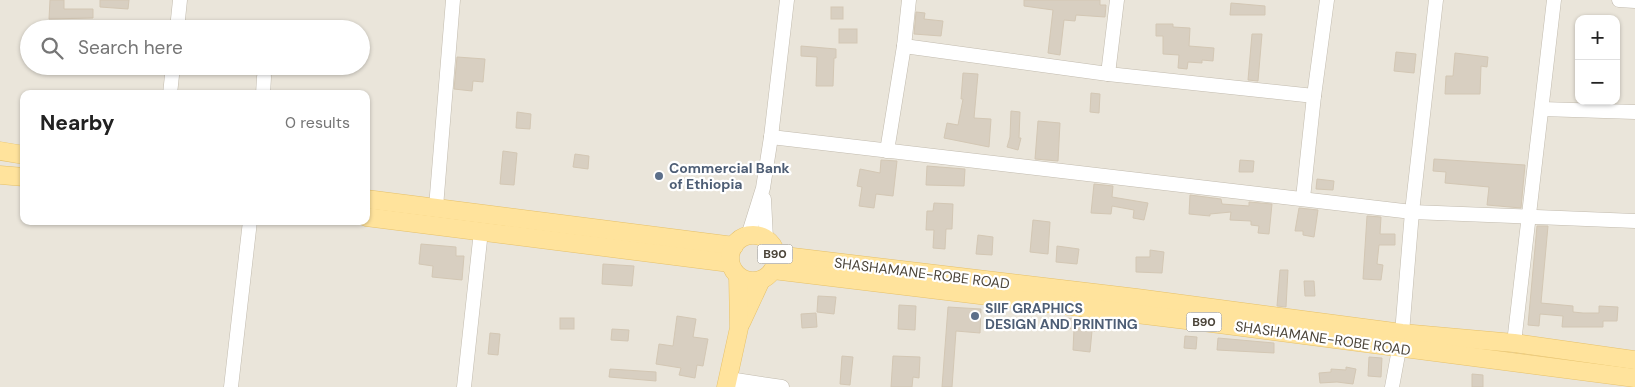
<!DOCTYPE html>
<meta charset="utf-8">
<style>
:root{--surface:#fff;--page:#f2f2f2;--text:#222;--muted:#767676;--line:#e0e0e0}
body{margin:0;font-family:"DM Sans",sans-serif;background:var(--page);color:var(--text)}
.controls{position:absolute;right:15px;top:15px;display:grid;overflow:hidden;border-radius:10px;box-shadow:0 1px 4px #0004}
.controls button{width:45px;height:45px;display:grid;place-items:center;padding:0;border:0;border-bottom:1px solid var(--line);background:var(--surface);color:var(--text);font:25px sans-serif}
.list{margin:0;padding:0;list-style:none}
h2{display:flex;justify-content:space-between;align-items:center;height:65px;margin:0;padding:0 20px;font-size:21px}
h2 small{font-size:16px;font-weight:400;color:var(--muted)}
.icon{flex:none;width:28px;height:28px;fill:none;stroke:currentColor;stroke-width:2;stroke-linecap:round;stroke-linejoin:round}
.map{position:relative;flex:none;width:1635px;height:387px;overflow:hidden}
.search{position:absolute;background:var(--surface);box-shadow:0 1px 4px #0004;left:20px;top:20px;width:350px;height:55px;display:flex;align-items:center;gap:12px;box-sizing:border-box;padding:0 18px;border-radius:28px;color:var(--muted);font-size:19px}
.panel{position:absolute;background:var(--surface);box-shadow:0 1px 4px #0004;left:20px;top:90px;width:350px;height:135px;border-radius:10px}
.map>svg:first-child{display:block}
.residential{fill:#eae5da;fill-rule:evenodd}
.building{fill:#d8cfc1;stroke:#d3c7b4}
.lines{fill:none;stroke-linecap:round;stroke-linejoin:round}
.minor-casing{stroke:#c2bbae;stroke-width:15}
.major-casing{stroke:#e6c16a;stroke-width:19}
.minor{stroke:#fff;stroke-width:14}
.major{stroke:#ffe39c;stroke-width:18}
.service-dot{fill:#5c6f8a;stroke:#fff;stroke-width:2}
.labels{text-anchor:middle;stroke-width:4.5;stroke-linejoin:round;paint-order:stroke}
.shield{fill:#fff;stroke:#817c74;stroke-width:1}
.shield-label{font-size:12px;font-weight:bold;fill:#4b4439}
.service-label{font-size:14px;font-weight:bold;fill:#4e5e75;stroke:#fff;text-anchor:start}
.street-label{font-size:14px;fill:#4b4439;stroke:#fff}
</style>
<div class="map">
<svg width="1635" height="387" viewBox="0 0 1635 387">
<rect width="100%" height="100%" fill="#f6f3ec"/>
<path class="residential" d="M0,0H1635V387H0ZM1579,19H1616V101H1579ZM29,29H361V66H29ZM24,94H366V221H24Z"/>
<g class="building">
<polygon points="50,0 64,0 64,9 93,9 93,18 49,19"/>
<polygon points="100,0 129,0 128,9 100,7"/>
<polygon points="1024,0 1100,0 1100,5 1106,5 1105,17 1076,15 1075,21 1064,20 1060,55 1048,53 1053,10 1024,6"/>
<polygon points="1231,3 1265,6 1265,15 1230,15"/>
<rect x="831" y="7" width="12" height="12"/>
<polygon points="916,12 925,13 924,19 943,21 941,36 914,34"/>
<polygon points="1156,24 1173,24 1173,27 1190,28 1189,46 1214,48 1213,61 1202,60 1202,63 1188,62 1187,69 1178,68 1179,55 1163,54 1163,36 1156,36"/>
<rect x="839" y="29" width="18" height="14"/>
<polygon points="1252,34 1262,34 1258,81 1248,80"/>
<polygon points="801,46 836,49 836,58 834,58 833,86 816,86 817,57 801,56"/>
<polygon points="1396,52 1416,54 1414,73 1394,71"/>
<polygon points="1455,53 1488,57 1487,67 1481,66 1480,94 1445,94 1446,76 1453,76"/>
<polygon points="457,57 485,59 483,82 473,81 472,91 454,89"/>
<polygon points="963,73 978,74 974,118 991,119 989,147 944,138 947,123 958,125 963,99 961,99"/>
<polygon points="1091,93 1100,94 1099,113 1090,112"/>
<polygon points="1011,111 1020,112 1019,138 1021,138 1018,150 1007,147 1010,137"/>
<polygon points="517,112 531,114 530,129 516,128"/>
<polygon points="1038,121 1060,123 1058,161 1035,159"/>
<polygon points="503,151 517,153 514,185 500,184"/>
<polygon points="575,154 589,156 588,169 573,167"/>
<polygon points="1434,159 1525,165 1521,208 1487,205 1489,187 1445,183 1446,172 1433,171"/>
<polygon points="881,160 897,161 893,196 876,194 874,208 859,206 862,187 857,186 860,169 880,173"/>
<polygon points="1240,160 1254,161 1253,172 1239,172"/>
<polygon points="927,166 965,169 964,186 926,185"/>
<polygon points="1317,179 1334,181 1333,190 1316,189"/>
<polygon points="1094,184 1113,186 1112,197 1148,203 1144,220 1133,218 1134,210 1112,206 1111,214 1091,213"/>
<polygon points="1190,195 1221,199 1222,204 1249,206 1249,202 1272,204 1269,234 1258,233 1259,226 1251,225 1251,221 1230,220 1231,212 1210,214 1210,216 1189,214"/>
<polygon points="934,203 953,204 952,229 946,229 945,249 933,248 934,230 926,230 927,211 933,211"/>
<polygon points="1299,208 1318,210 1314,237 1303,235 1303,231 1295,231"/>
<polygon points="1367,216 1381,217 1380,234 1395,234 1395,245 1379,245 1377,264 1383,265 1381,280 1363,279"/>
<polygon points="1033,220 1050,222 1048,254 1030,252"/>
<polygon points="1537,226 1548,226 1541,303 1573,306 1573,312 1583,313 1599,313 1599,306 1618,307 1617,321 1603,321 1603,327 1562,327 1563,316 1540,314 1539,326 1528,325"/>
<polygon points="978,235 993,237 992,255 976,254"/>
<polygon points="421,244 456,247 456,256 464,256 462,280 432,277 433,266 419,264"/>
<polygon points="1057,246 1079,249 1077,264 1056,262"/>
<polygon points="1150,250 1164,252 1162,273 1136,272 1136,257 1150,257"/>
<polygon points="603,264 634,266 632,286 602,284"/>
<polygon points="1280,270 1288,270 1286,307 1277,306"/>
<polygon points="1304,281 1314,281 1315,296 1305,296"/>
<polygon points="818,296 836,297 834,314 817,312"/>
<polygon points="899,305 916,306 915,330 898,329"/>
<polygon points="948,307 981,309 980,333 956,331 952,387 942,387"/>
<polygon points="816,313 817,327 802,328 801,314"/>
<polygon points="677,316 696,319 693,337 708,339 703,366 697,365 695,378 679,375 681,368 656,364 659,344 673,346"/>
<rect x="560" y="318" width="14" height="11"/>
<polygon points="1064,318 1098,321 1097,331 1092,331 1090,352 1073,350 1074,329 1063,328"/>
<polygon points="612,329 629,330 628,341 611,340"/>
<polygon points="490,333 500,334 498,355 488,354"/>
<polygon points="1185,336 1197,337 1196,349 1184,348"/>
<polygon points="1218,338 1274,343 1274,353 1217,350"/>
<polygon points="842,356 853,357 850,385 840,384"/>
<polygon points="893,356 920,357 919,378 913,377 912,387 891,387"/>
<polygon points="1369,357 1382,358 1381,377 1368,376"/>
<polygon points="1346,367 1356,369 1353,384 1337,382 1320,383 1319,373 1331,372 1331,369 1346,370"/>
<polygon points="610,369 656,372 656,381 609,377"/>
<polygon points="1472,374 1483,375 1483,387 1472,387"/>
</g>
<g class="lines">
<g class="minor-casing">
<g id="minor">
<polyline points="1619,0 1635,1"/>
<polyline points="177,29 180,0"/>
<polyline points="904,46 1108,74 1314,96"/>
<polyline points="1108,74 1117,0"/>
<polyline points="170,94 173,66"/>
<polyline points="263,94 264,77"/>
<polyline points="1542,109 1635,112"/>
<polyline points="771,137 1412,212 1635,221"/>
<polyline points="887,151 904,46 909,0"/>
<polyline points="1303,198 1314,96 1327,0"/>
<polyline points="764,199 766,239"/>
<polyline points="436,207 453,0"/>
<polyline points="748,236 763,188 771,137 787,0"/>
<polyline points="1514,343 1554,0"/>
<polyline points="729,379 782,387"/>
<polyline points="231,387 250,221"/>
<polyline points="464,387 481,231"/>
<polyline points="1392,387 1402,333 1412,212 1436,0"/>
</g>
</g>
<g class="major-casing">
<g id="major">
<polyline points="0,151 24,155"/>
<polyline points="0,175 24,177"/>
<polyline points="366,199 734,246"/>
<polyline points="366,217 730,263"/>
<circle cx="753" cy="258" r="23"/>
<polyline points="776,255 1137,298 1402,333 1514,343 1635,360"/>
<polyline points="773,270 1219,324 1635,378"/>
<polyline points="741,323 761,280"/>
<polyline points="726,387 739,328 738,276"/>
</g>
</g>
<use href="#minor" class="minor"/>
<use href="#major" class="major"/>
</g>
<g class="service-dot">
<circle cx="659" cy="176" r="5"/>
<circle cx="975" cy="316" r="5"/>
</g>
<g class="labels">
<g class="shield">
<rect x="757.5" y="244.5" width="35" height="19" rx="4"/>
<rect x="1186.5" y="312.5" width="35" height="19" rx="4"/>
</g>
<g class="shield-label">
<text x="775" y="258">B90</text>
<text x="1204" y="326">B90</text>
</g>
<g class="service-label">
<text x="669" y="173">Commercial Bank<tspan x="669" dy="16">of Ethiopia</tspan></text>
<text x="985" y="313">SIIF GRAPHICS<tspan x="985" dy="16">DESIGN AND PRINTING</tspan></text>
</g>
<g class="street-label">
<text transform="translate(922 273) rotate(7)" y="5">SHASHAMANE-ROBE ROAD</text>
<text transform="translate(1323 338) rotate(8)" y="5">SHASHAMANE-ROBE ROAD</text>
</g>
</g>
</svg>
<div class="controls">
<button>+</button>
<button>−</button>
</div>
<div class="search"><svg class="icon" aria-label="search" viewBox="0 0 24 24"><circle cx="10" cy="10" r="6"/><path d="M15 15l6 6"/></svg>Search here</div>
<section class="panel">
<h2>Nearby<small>0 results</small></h2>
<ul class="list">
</ul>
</section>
</div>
